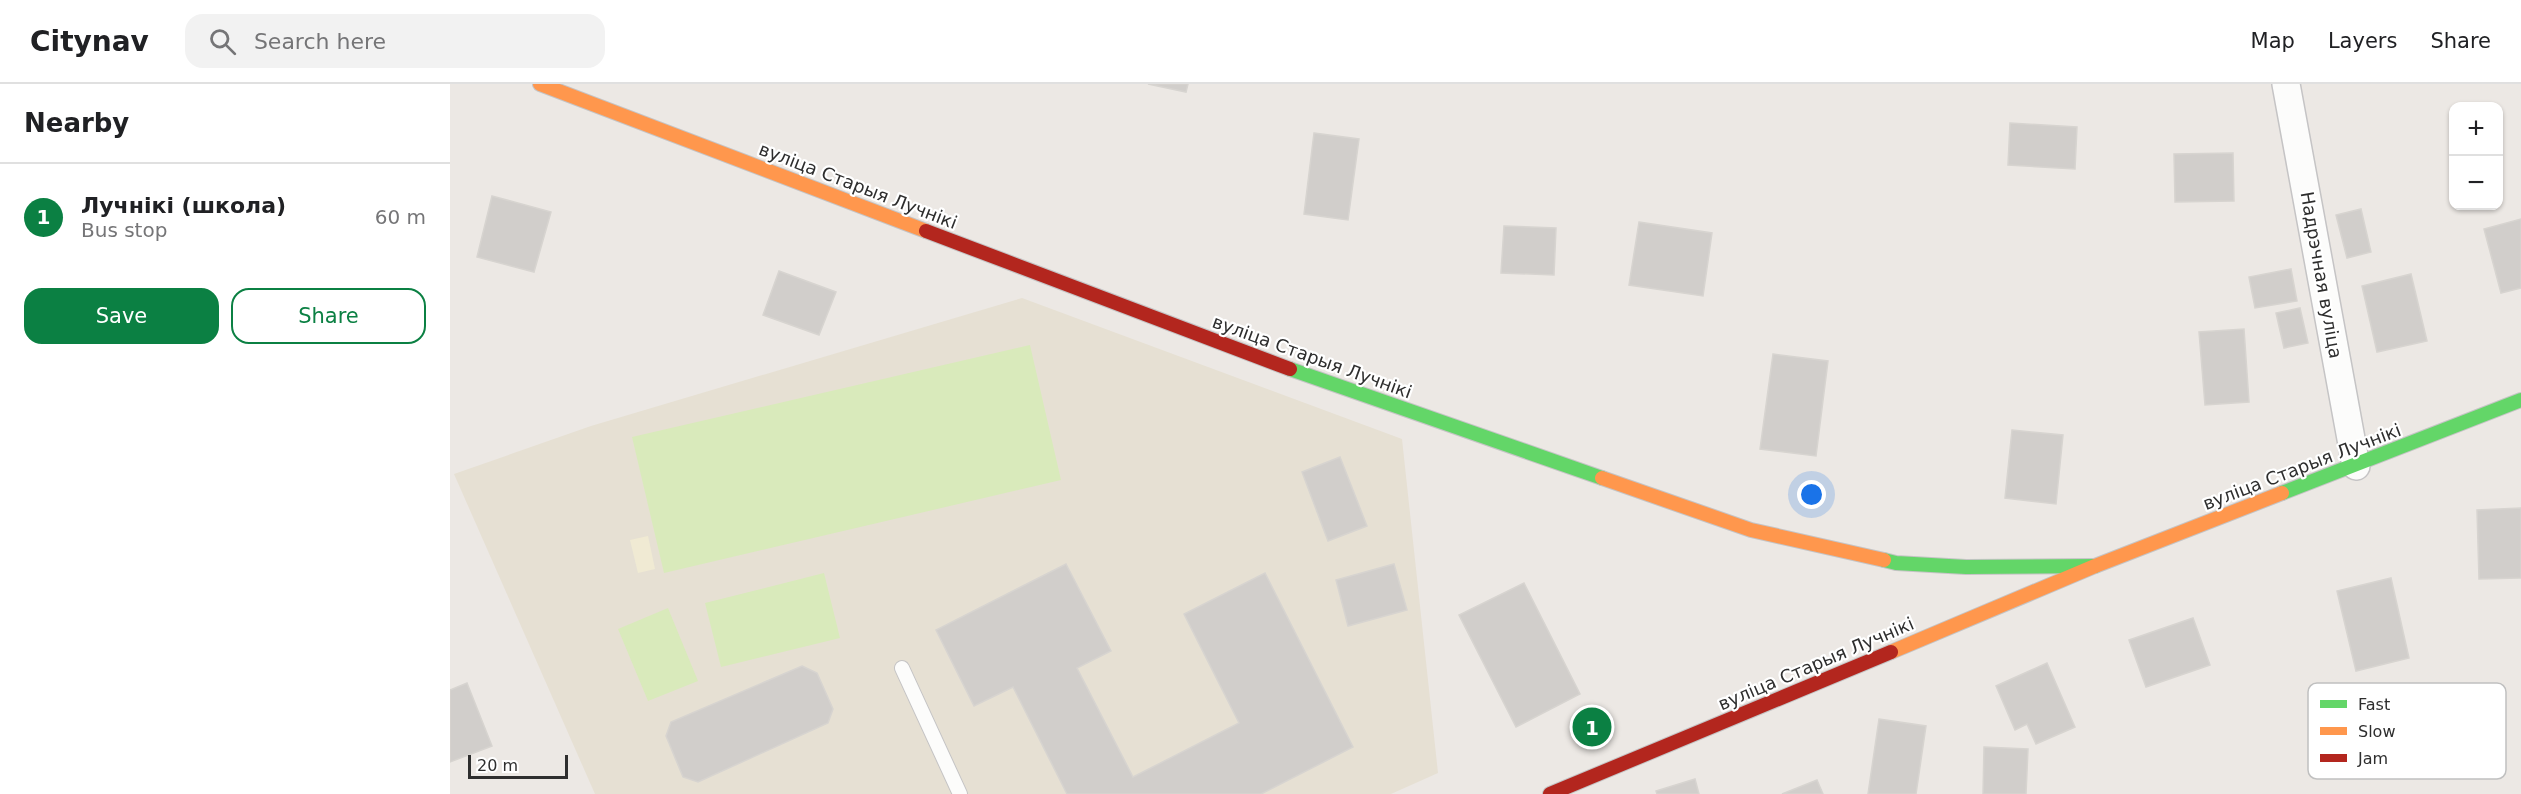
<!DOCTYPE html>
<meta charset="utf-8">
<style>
:root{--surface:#fff;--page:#f2f2f2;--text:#202124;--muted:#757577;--line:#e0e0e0;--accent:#0b8043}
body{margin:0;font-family:"DejaVu Sans",sans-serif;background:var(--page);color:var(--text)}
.controls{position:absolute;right:18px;top:18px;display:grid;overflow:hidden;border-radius:12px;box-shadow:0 2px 4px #0004}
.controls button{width:54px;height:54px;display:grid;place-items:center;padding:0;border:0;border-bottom:2px solid var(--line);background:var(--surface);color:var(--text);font:30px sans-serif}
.scale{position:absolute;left:18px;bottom:15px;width:100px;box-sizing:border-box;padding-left:6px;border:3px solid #2e2e2e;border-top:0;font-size:16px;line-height:21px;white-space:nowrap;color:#2e2e2e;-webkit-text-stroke:4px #fff;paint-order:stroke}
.you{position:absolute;left:1362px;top:411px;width:21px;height:21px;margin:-15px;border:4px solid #fff;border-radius:50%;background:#1a73e8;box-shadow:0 0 0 9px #1a73e833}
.badge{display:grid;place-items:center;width:39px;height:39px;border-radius:50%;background:var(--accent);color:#fff;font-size:20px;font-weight:700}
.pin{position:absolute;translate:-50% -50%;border:3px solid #fff;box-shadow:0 2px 6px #0006}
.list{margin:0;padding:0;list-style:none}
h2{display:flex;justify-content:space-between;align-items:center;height:78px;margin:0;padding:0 24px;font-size:26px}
h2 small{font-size:20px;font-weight:400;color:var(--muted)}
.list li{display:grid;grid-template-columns:39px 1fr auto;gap:18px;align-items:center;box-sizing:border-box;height:108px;padding:0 24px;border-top:2px solid var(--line)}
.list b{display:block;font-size:22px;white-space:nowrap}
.list p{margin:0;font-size:20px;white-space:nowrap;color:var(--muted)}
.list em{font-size:20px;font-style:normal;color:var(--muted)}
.actions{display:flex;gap:12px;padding:18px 24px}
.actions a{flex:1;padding:14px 0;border:2px solid var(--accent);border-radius:18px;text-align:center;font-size:21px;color:var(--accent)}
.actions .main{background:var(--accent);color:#fff}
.icon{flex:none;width:33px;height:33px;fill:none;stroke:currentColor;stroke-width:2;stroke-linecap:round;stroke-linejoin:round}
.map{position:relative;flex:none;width:2071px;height:710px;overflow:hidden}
header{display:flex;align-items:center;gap:36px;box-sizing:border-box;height:84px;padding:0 30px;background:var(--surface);border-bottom:2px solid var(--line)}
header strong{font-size:28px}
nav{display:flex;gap:33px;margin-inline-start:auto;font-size:21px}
.search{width:420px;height:54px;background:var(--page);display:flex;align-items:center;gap:15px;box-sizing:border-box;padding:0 21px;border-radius:18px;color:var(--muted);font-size:22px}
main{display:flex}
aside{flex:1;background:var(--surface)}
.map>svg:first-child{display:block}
.education{fill:#e6e0d3}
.sand{fill:#f0ead3}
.pitch{fill:#d9eabb}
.building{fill:#d1cecb;stroke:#d7d4d0;stroke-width:1.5}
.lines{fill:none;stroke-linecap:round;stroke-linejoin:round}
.lane-casing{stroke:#c5c4c5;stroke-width:16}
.street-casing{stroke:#c5c4c5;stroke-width:30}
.fast-casing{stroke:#c5c4c5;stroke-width:16}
.slow-casing{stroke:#c5c4c5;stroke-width:16}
.jam-casing{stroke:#c5c4c5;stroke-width:16}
.lane{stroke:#fcfcfb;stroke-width:14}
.street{stroke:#fcfcfb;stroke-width:27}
.fast{stroke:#63d668;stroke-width:14}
.slow{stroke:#ff974d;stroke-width:14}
.jam{stroke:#b3261e;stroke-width:14}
.labels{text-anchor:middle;stroke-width:4.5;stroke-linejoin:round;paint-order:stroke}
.street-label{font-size:18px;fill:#2e2e2e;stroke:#fff}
.key{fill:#fff;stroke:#c0c0c0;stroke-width:1.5}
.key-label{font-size:16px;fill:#2e2e2e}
</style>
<header>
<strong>Citynav</strong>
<div class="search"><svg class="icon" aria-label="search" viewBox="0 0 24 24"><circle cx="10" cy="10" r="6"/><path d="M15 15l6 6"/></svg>Search here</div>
<nav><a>Map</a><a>Layers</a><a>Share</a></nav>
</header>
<main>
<aside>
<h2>Nearby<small></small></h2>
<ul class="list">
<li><span class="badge">1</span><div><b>Лучнікі (школа)</b><p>Bus stop</p></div><em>60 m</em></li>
</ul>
<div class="actions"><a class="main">Save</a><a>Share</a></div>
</aside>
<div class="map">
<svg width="2071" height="710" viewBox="0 0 2071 710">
<rect width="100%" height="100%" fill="#ece8e4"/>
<polygon class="education" points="572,214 952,355 988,689 941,710 145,710 4,390 141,342"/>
<polygon class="sand" points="198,452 205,485 188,489 180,456"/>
<g class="pitch">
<polygon points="580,261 611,396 214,489 182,353"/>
<polygon points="374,489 390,554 271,583 255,519"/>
<polygon points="218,524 248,597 198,617 168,545"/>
</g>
<g class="building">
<polygon points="698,0 738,0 736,8"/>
<polygon points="1560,39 1627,43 1625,85 1558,81"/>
<polygon points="864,49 909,55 898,136 854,130"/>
<polygon points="1783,69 1784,117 1725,118 1724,70"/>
<polygon points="42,112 101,128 84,188 27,173"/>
<polygon points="1911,125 1921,168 1897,174 1886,131"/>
<polygon points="2071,135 2071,204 2051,209 2034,145"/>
<polygon points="1189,138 1262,149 1253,212 1179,201"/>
<polygon points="1054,142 1106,144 1104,191 1051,189"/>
<polygon points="1841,185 1847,217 1805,224 1799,193"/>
<polygon points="329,187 386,208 369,251 313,231"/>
<polygon points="1961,190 1977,257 1927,268 1912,202"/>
<polygon points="1850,224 1858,259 1834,264 1826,229"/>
<polygon points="1794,245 1799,318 1755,321 1749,248"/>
<polygon points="1323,270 1378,277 1366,372 1310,365"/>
<polygon points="1562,346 1613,351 1606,420 1555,414"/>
<polygon points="890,373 917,442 878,457 852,388"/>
<polygon points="2071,424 2071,494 2029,495 2027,426"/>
<polygon points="616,480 661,567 627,584 683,693 789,639 734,530 815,489 903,663 811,710 617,710 563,603 524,622 486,546"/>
<polygon points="944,480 957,526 898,542 886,496"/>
<polygon points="1941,494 1959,574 1906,587 1887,507"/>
<polygon points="1074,499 1130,610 1066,643 1009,531"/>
<polygon points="1743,534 1760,581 1696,603 1679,556"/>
<polygon points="1597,579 1625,643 1586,660 1577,640 1565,646 1546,602"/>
<polygon points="352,582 367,589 383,625 378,639 248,698 233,693 216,652 221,638"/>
<polygon points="17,599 42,662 0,678 0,606"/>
<polygon points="1429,635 1476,642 1466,710 1418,710"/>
<polygon points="1534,663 1578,665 1576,710 1533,710"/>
<polygon points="1245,695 1249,710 1207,710 1206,707"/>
<polygon points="1367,696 1373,710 1332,710"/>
</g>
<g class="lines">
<g class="lane-casing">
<polyline id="lane" points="452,584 510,710"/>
</g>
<g class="street-casing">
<polyline id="street" points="1836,0 1906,382"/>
</g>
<g class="fast-casing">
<g id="fast">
<polyline points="840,285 1152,394"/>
<polyline points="1832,409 2071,316"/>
<polyline points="1434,476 1446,479 1516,483 1645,482"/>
</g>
</g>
<g class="slow-casing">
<g id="slow">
<polyline points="90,0 476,147"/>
<polyline points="1152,394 1301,446 1434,476"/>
<polyline points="1441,568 1645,482 1832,409"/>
</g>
</g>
<g class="jam-casing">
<g id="jam">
<polyline points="476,147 840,285"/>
<polyline points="1100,710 1441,568"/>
</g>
</g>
<use href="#lane" class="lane"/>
<use href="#street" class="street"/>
<use href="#fast" class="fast"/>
<use href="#slow" class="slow"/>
<use href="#jam" class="jam"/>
</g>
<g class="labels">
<g class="street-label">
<text transform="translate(408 102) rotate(21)" y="6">вуліца Старыя Лучнікі</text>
<text transform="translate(1871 191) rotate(80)" y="6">Надрэчная вуліца</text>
<text transform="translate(862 273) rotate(20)" y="6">вуліца Старыя Лучнікі</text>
<text transform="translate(1852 383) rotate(-21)" y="6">вуліца Старыя Лучнікі</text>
<text transform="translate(1366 580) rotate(-23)" y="6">вуліца Старыя Лучнікі</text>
</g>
</g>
<rect x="1858" y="599" width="198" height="96" rx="9" class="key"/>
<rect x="1870" y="616" width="27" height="8" fill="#63d668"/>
<rect x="1870" y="643" width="27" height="8" fill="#ff974d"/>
<rect x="1870" y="670" width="27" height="8" fill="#b3261e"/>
<g class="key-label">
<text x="1908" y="626">Fast</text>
<text x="1908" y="653">Slow</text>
<text x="1908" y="680">Jam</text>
</g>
</svg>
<div class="controls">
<button>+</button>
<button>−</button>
</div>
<div class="scale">20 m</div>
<div class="you"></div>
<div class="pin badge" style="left:1142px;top:643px">1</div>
</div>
</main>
